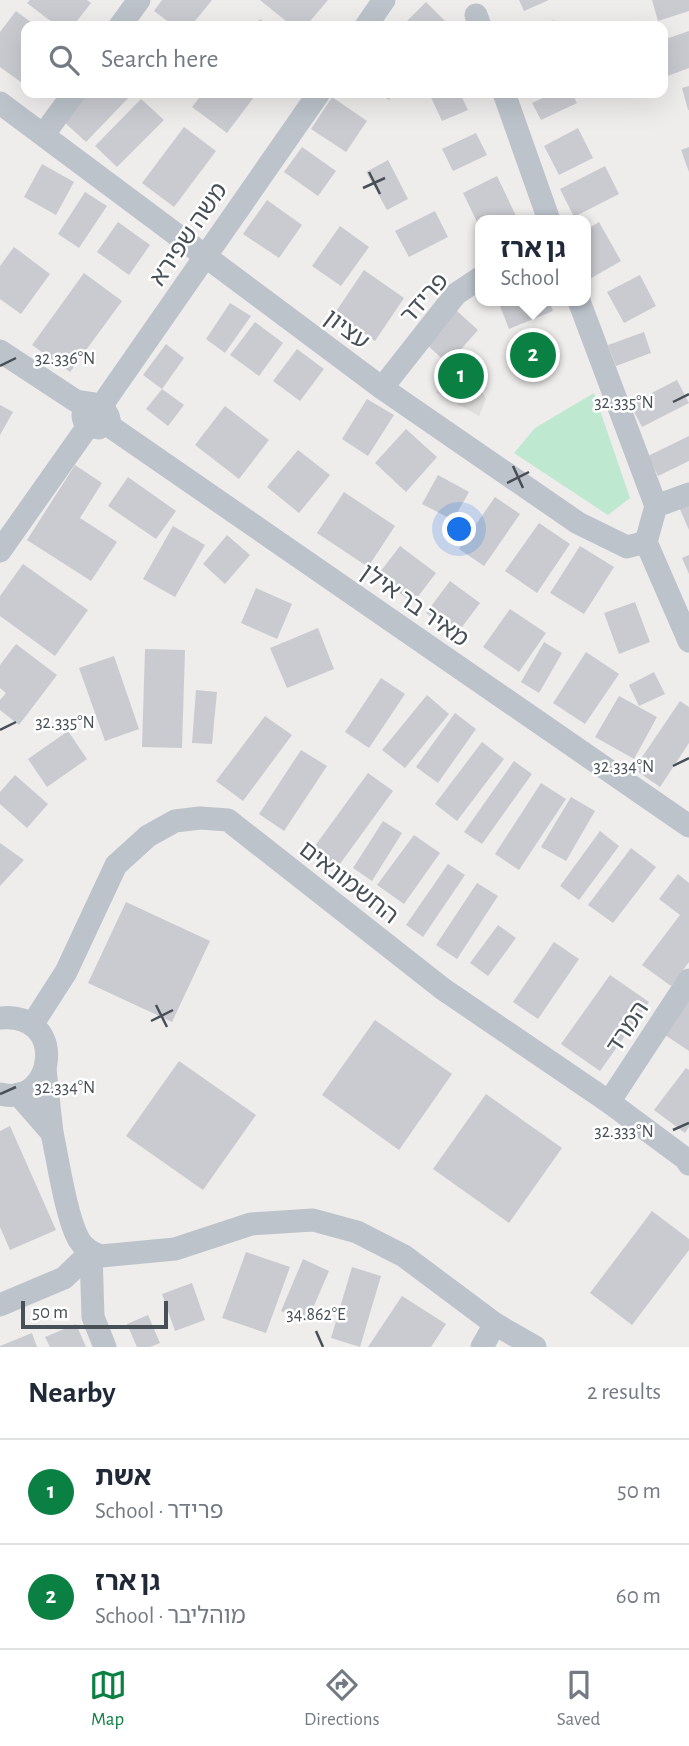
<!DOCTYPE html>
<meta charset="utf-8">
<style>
:root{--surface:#fff;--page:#f6f6f7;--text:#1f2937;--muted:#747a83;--line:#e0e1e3;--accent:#0b8043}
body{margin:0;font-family:"Alegreya Sans","Noto Sans Hebrew",sans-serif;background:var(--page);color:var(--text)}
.scale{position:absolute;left:21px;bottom:18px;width:147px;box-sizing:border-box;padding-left:7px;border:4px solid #474f57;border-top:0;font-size:19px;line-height:24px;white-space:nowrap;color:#474f57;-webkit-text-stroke:5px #fff;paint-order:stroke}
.you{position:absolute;left:460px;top:530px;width:24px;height:24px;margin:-18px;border:5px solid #fff;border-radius:50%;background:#1a73e8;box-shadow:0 0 0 10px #1a73e833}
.badge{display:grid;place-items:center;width:46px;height:46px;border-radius:50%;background:var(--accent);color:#fff;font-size:23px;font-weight:700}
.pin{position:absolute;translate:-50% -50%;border:4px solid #fff;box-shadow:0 2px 7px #0006}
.popup{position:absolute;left:475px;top:215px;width:116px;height:91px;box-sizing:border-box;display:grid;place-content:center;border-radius:14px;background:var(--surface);filter:drop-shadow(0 2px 5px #0005);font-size:23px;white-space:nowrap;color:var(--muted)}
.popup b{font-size:26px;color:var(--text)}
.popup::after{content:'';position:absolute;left:50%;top:100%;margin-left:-14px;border:14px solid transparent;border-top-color:var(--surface)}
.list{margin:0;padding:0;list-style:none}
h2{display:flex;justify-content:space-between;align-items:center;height:91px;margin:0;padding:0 28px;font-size:30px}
h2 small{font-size:23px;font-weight:400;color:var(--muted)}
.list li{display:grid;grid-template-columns:46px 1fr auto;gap:21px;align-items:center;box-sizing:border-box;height:105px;padding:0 28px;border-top:2px solid var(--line)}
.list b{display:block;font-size:26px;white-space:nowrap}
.list p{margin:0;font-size:23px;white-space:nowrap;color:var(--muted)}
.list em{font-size:23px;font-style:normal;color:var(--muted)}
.icon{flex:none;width:38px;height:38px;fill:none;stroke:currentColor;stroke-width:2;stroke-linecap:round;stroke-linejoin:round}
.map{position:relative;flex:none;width:689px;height:1347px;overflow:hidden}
.search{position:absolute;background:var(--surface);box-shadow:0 7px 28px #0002;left:21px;right:21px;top:21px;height:77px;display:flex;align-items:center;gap:18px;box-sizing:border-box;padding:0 24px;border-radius:14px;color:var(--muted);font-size:26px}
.sheet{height:301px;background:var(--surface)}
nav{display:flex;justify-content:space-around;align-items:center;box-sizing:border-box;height:98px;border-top:2px solid var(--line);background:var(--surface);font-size:19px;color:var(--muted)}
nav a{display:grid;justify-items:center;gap:4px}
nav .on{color:var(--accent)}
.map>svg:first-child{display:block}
.education{fill:#e0dddd}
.green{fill:#bee8d0}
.building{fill:#cacbd0}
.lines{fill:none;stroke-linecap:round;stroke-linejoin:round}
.minor{stroke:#bcc3ca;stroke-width:23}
.ticks{fill:none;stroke:#474f57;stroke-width:2.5}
.labels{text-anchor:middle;stroke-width:5;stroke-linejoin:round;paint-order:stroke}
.street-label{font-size:24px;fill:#474f57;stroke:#fff}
.ticks-label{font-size:18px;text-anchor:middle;fill:#474f57;stroke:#fff;stroke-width:5;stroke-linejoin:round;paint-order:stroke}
</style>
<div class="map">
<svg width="689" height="1347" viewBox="0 0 689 1347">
<rect width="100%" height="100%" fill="#efecec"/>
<g class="education">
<polygon points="540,329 556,369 527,381 511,341"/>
<polygon points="463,360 486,399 479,416 436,392"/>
</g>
<polygon class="green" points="594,393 630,498 608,515 514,453 535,428"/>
<g class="building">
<polygon points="30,0 87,0 91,3 73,26 57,26 27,3"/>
<polygon points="162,0 212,0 191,26 174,26 154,11"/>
<polygon points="260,0 328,0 306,26 292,26"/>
<polygon points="519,0 549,0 524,11"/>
<polygon points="652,0 689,0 689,11 658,21"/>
<polygon points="426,2 448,24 445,26 411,26 406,22"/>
<polygon points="16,11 36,26 26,26 25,85 0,67 0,32"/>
<polygon points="260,19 269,26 254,26"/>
<polygon points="554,20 557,26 539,26"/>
<polygon points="689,31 689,68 665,77 663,71 663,40"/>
<polygon points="689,86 689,110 688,110 682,88"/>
<polygon points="88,93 133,93 86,142 62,120"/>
<polygon points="203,93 257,93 227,133 192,107"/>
<polygon points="379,93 394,93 389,100"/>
<polygon points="429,93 460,93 468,110 442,121"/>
<polygon points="553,93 572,93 577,103 541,120 532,103"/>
<polygon points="332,97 367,121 346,152 311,129"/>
<polygon points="141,99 164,120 117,167 95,146"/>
<polygon points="184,127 216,151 174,207 142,183"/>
<polygon points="578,128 593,158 559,175 544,146"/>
<polygon points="476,133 487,155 453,171 442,149"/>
<polygon points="302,147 336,171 318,196 284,172"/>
<polygon points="689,147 689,172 681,150"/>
<polygon points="388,160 408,199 387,210 366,172"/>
<polygon points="42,164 74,182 56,215 24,197"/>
<polygon points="605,166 619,194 574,217 560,189"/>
<polygon points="497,176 516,216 508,220 480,220 480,228 463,193"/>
<polygon points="85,192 107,206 79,248 58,234"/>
<polygon points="267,200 302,225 279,258 243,234"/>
<polygon points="435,211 448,237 409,257 395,231"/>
<polygon points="118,222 150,245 129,275 97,252"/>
<polygon points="599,222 621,261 588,280 586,277 586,230"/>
<polygon points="340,226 369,247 341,286 312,266"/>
<polygon points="14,247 50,274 21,314 0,299 0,266"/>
<polygon points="364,270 404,298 375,341 335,313"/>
<polygon points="84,273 122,301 70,372 32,345"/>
<polygon points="640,275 656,306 624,323 607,292"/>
<polygon points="513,301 549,301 553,311 509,329 500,306"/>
<polygon points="230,303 251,316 225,353 206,339"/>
<polygon points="456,310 478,330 448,364 426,344"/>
<polygon points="255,322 283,343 259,376 230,355"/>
<polygon points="644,332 651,353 616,366 608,345"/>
<polygon points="166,344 184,358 162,389 143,375"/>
<polygon points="297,349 324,369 300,401 273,381"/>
<polygon points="677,380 689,403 642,427 630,404"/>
<polygon points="162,389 184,405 168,426 146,409"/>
<polygon points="367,399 394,415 368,456 342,439"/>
<polygon points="0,405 13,412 0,435"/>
<polygon points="225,406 269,440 239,479 195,445"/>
<polygon points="406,429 437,457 406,492 375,463"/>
<polygon points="689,436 689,461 658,476 648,456"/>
<polygon points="298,450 330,475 299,513 267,487"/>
<polygon points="75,465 102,483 80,518 117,542 91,581 27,540"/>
<polygon points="438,475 469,492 453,520 422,504"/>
<polygon points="128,477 176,511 156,539 108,506"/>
<polygon points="344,492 395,526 368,567 317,533"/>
<polygon points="495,497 520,514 484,566 459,549"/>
<polygon points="689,502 689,530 679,507"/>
<polygon points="539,523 570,544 537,593 505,571"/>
<polygon points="173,526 205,545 175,597 143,579"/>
<polygon points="227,535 250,555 225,584 203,564"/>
<polygon points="400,546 436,573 413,603 377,576"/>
<polygon points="580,546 614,567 584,614 550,593"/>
<polygon points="689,555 689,574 682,558"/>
<polygon points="23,564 88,610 55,656 0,616 0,596"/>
<polygon points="450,581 480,603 456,635 426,613"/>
<polygon points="256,588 292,604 277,639 241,623"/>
<polygon points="635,602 650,642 619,654 604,613"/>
<polygon points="510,609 546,633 519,672 483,647"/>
<polygon points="318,628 334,669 287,688 270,648"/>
<polygon points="544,642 562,653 539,693 521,682"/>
<polygon points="16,644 57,675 19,725 0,710 0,700 6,693 0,688 0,665"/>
<polygon points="145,649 185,650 182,748 142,747"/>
<polygon points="586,652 619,674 585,724 553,703"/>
<polygon points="114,656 139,729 105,741 79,668"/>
<polygon points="654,672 665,694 639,706 629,685"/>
<polygon points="381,678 405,694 369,748 345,732"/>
<polygon points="196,690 217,692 212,744 192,743"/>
<polygon points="427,695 449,714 405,768 382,750"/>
<polygon points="619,696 657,717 634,759 595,737"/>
<polygon points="680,701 689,707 689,743 660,787 634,769"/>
<polygon points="455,713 476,729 438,783 416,767"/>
<polygon points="265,716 292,735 243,801 216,781"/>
<polygon points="68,731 87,759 47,787 28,759"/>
<polygon points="482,742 504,759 457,821 435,804"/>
<polygon points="301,750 327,766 284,831 259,814"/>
<polygon points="514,761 532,774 482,844 464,832"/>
<polygon points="368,773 393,791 337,868 312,850"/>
<polygon points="15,775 48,804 27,828 0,804 0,792"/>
<polygon points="541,783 566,799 519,870 495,854"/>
<polygon points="571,797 595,811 566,861 541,847"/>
<polygon points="383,821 402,833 372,881 353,868"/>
<polygon points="600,831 619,846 579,900 560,886"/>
<polygon points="414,835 440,853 404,904 377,885"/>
<polygon points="0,843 24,860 0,886"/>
<polygon points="631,848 656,867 613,923 588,905"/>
<polygon points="448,864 465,875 423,937 406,925"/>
<polygon points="678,874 689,883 689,962 671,986 642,965 680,915 659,899"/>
<polygon points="477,883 498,896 457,959 436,945"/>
<polygon points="126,902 210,941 172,1022 88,983"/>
<polygon points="498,925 516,938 488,976 470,963"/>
<polygon points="554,942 579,959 538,1019 513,1002"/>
<polygon points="610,975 649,1002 600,1071 561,1044"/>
<polygon points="689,1000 689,1051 665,1035"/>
<polygon points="375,1020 452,1074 399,1150 322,1095"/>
<polygon points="179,1061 256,1115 203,1190 126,1136"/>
<polygon points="686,1068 689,1070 689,1127 685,1133 654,1110"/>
<polygon points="486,1094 562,1148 509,1223 433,1169"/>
<polygon points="10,1126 56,1230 10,1250 0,1227 0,1131"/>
<polygon points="652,1211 689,1239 689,1250 632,1325 590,1293"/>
<polygon points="246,1252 290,1267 266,1333 222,1318"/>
<polygon points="303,1259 329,1271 307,1322 281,1311"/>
<polygon points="352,1267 381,1276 360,1347 331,1338"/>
<polygon points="192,1283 205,1320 175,1331 162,1294"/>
<polygon points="402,1296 446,1324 431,1347 368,1347"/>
<polygon points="148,1315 160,1343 150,1347 137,1347 127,1324"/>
<polygon points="76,1324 86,1347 50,1347 45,1337"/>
<polygon points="32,1333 37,1347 0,1347 0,1346"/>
</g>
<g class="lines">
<g class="minor">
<polyline points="476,15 480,26"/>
<polyline points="120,26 139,0"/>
<polyline points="366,26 384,0"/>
<polyline points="504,93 549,220"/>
<polyline points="0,103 382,388 578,523 627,547 646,542 656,506"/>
<polyline points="44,134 74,93"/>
<polyline points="579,301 656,506"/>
<path d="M0,351L76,401L102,405L108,416L105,423L99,428L88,426C81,419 81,410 90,404"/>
<polyline points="382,388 456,294 480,278"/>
<polyline points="102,405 319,93"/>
<polyline points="108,416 111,427 689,826"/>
<polyline points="656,506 689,494"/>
<polyline points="646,542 689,641"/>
<polyline points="0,551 88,426"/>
<path d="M0,1018C68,1011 56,1108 0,1094"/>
<polyline points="32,1025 66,972 116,865 148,836 175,821 200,818 228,820 443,989 609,1102 686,1159 689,1164"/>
<polyline points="18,1094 52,1133 45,1069"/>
<polyline points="609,1102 689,980"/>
<path d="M52,1133C58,1160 66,1217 79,1240C84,1248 92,1253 101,1256L175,1249L251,1224L313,1220L357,1232L404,1256L495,1324L535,1347"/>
<polyline points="91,1252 93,1317 105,1347"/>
<polyline points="0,1305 64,1278 91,1252"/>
<polyline points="482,1347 495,1324"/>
</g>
</g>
<path class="ticks" d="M369,172L380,194M363,188L385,178M0,366L16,358M673,402L689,394M513,466L523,488M507,483L529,472M0,730L16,722M673,766L689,758M156,1005L167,1027M151,1021L173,1010M0,1094L16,1087M673,1130L689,1123M316,1331L323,1347"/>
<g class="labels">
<g class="street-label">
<text transform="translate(188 234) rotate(-56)" y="8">משה שפירא</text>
<text transform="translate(424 298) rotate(-48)" y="8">פרידר</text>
<text transform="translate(347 329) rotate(37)" y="8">עציון</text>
<text transform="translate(415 605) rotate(35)" y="8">מאיר בר אילן</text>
<text transform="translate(349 882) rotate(38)" y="8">החשמונאים</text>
<text transform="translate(627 1027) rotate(-57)" y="8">המרד</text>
</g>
</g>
<g class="ticks-label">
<text x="65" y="364">32.336°N</text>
<text x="624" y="408">32.335°N</text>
<text x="65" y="728">32.335°N</text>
<text x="624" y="772">32.334°N</text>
<text x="65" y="1093">32.334°N</text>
<text x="624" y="1137">32.333°N</text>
<text x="316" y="1320">34.862°E</text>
</g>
</svg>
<div class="scale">50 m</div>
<div class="you"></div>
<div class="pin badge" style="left:461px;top:376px">1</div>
<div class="pin badge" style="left:533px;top:355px">2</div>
<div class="popup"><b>גן ארז</b>School</div>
<div class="search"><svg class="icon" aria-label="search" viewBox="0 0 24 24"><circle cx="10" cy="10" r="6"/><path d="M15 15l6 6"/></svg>Search here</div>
</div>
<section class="sheet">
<h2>Nearby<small>2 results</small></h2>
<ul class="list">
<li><span class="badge">1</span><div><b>אשת</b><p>School · פרידר</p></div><em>50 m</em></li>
<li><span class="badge">2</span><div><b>גן ארז</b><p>School · מוהליבר</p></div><em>60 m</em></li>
</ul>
</section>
<nav>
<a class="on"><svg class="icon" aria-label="map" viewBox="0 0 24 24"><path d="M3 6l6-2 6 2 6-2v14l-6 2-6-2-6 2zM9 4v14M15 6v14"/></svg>Map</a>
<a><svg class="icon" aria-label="directions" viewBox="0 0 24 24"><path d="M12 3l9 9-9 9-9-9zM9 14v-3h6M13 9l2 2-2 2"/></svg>Directions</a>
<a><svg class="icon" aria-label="saved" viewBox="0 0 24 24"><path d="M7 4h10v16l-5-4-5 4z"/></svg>Saved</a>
</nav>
